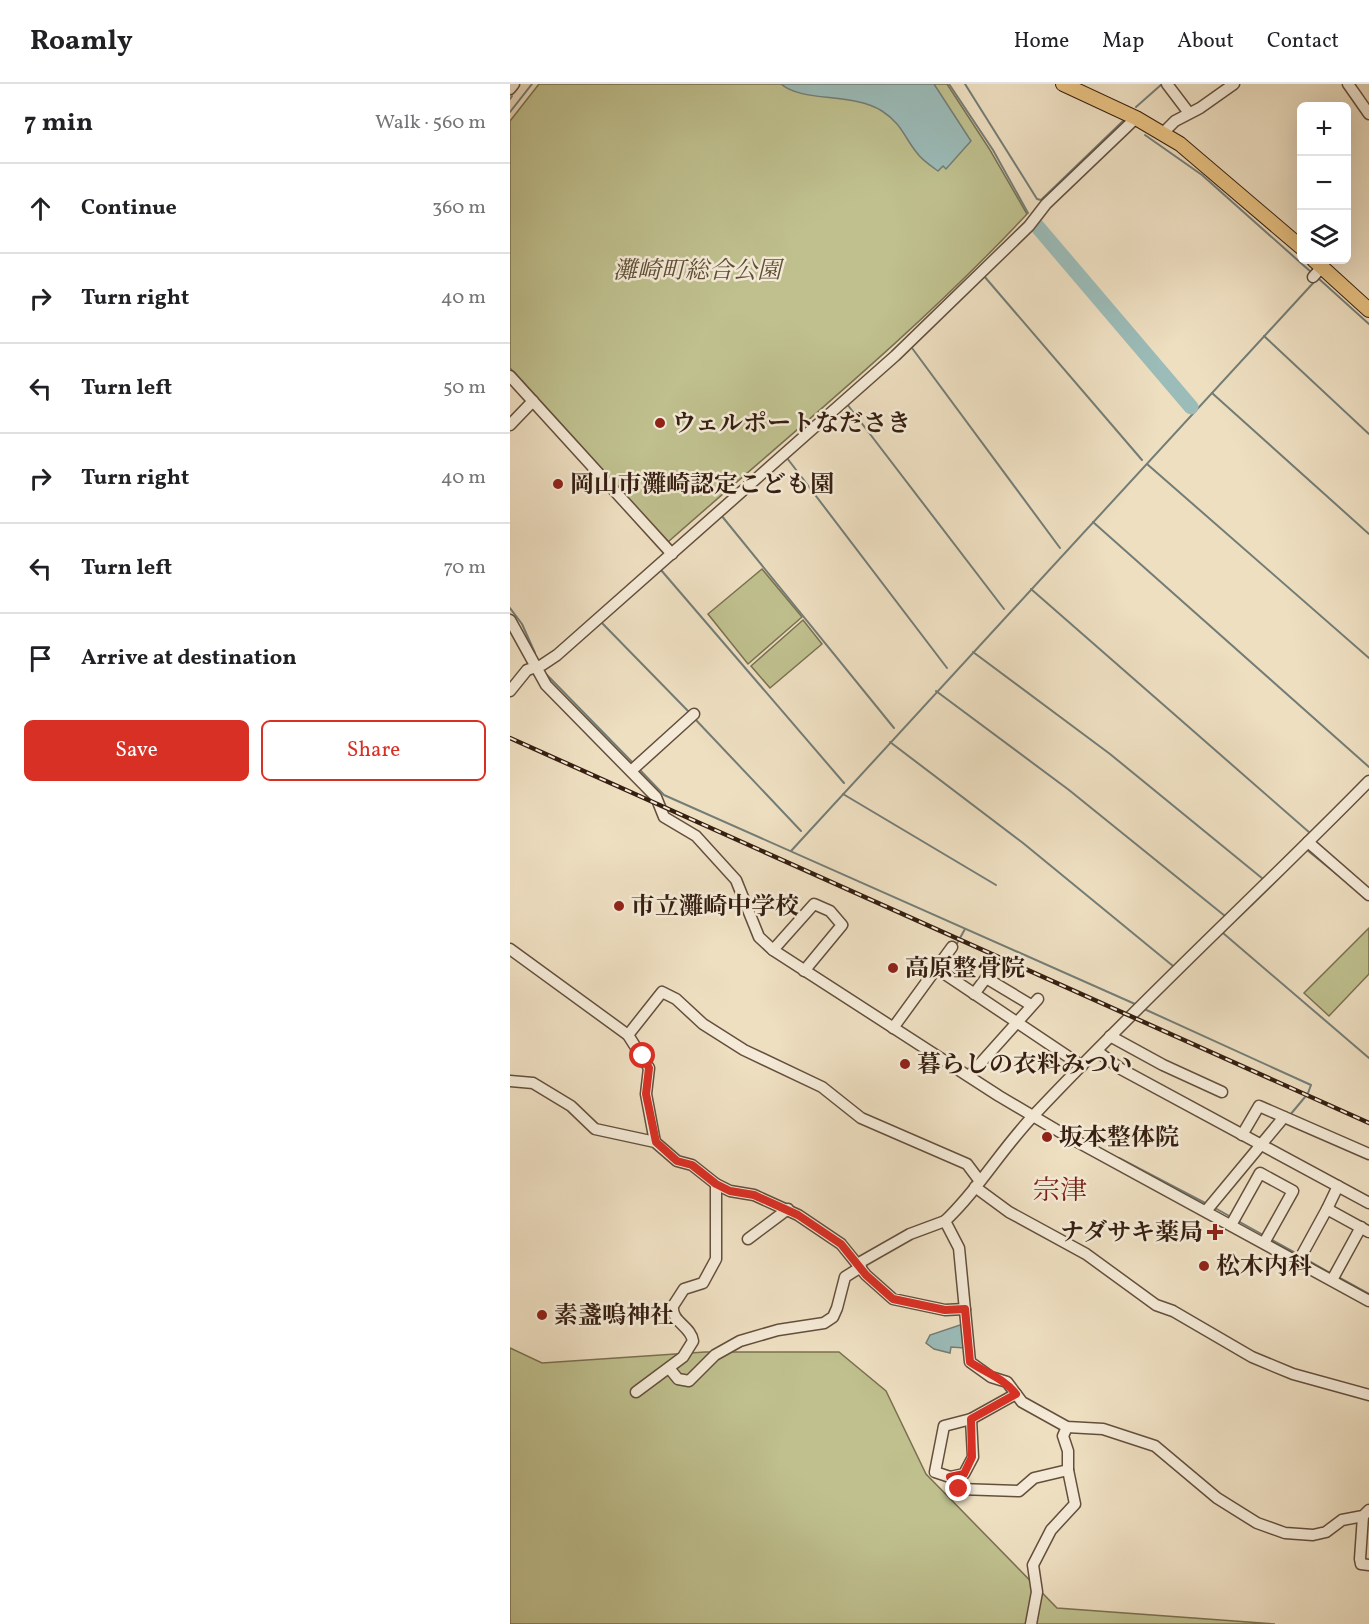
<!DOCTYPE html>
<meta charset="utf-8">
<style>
:root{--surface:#fff;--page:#f2f2f2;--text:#202124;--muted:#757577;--line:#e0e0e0;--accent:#d93025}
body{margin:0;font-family:Vollkorn,"Noto Serif JP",serif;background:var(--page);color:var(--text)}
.controls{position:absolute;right:18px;top:18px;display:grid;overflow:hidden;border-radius:9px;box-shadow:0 6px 24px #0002}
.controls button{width:54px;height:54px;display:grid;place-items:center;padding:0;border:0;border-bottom:2px solid var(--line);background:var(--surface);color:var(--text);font:30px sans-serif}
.stop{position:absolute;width:18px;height:18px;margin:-14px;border:4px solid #d93025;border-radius:50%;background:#fff}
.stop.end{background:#d93025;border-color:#fff;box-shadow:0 2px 6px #0008}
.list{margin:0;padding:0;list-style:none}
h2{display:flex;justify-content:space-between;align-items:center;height:78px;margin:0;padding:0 24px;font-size:26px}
h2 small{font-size:20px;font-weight:400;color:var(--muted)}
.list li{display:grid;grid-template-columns:39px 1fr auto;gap:18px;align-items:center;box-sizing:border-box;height:90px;padding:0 24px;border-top:2px solid var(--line)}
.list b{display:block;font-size:22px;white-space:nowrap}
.list em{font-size:20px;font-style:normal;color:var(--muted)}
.actions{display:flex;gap:12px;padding:18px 24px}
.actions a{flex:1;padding:14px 0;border:2px solid var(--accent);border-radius:9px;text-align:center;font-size:21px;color:var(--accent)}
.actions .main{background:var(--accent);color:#fff}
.icon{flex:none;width:33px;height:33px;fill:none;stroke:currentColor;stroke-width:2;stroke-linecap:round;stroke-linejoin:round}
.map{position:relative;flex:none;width:859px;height:1540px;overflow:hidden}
header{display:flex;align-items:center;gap:36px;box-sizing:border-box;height:84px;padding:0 30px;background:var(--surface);border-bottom:2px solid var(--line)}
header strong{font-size:28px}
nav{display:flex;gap:33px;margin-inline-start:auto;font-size:21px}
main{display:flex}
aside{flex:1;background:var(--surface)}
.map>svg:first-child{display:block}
.green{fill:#bfc08e;stroke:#7a7050;stroke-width:1.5}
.water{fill:#9bbcb9;stroke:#737d76;stroke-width:1.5}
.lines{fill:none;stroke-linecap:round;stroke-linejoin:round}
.stream{stroke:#737d76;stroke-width:2}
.river{stroke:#9bbcb9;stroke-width:15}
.minor-casing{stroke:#644f3d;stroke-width:13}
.major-casing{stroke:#361f11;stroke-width:16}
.minor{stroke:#f4ead7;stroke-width:10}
.major{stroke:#e7c080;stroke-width:14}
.rail-casing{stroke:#361f11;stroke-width:4.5}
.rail{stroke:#f4ead7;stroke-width:2;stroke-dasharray:7;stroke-linecap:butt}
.route{stroke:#d93025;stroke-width:8}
.poi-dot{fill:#8f2418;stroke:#f4ead7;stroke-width:2}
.labels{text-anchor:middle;stroke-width:5;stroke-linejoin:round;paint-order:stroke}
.park-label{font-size:24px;font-style:italic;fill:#5f4f36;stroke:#f4ead7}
.poi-label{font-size:24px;font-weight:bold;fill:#361f11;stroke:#f4ead7;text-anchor:start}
.quarter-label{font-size:27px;fill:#7a1f14;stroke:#f4ead7}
</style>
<header>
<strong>Roamly</strong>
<nav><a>Home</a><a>Map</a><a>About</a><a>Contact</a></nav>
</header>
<main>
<aside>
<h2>7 min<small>Walk · 560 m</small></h2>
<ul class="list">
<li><svg class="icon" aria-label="ahead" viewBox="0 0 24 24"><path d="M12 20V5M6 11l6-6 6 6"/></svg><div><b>Continue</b></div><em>360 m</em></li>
<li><svg class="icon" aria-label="right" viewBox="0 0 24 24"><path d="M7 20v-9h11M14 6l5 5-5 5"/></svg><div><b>Turn right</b></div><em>40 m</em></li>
<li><svg class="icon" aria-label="left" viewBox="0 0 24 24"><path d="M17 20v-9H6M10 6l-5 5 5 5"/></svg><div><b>Turn left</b></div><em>50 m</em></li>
<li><svg class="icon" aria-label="right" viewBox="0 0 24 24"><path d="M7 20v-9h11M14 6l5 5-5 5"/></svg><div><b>Turn right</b></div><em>40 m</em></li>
<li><svg class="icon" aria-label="left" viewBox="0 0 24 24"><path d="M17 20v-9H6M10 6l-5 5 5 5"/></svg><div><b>Turn left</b></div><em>70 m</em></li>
<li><svg class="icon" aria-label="arrive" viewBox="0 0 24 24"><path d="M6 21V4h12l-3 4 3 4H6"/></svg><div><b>Arrive at destination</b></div></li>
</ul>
<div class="actions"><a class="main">Save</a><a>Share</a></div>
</aside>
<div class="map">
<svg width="859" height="1540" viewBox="0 0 859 1540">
<rect width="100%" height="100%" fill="#eedfc1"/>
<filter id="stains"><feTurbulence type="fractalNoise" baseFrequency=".00333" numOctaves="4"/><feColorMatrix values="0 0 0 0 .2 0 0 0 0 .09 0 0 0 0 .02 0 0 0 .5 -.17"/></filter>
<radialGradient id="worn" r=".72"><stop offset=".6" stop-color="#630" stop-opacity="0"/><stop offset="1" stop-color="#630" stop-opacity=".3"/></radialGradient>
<g class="green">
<path d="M29,0H437L480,66L517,130C406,249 279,351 158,458L0,284V37Z"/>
<polygon points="252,485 292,533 238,580 198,530"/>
<polygon points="293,536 312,560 260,604 241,582"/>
<polygon points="859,844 859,890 819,932 794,909"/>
<polygon points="0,1264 32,1279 195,1268 329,1268 376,1307 416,1390 547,1524 765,1540 0,1540"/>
</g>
<g class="water">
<path d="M271,0H424L461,57L436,85L433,82L428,87C421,82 412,76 407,69C394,53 392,40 372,27C342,8 293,19 271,0Z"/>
<polygon points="453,1240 454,1264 441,1263 440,1269 424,1265 416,1259 420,1251"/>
</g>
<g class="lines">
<g class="stream">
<polyline points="439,0 483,66 518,129"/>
<polyline points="455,0 527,115 531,116 613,37"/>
<polyline points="0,15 2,12"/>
<polyline points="626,23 652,0"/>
<polyline points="0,28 22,0"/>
<polyline points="635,51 692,91 801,188"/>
<polyline points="474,192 632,376"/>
<polyline points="808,194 859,240"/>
<polyline points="754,252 859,350"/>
<polyline points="402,264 550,464"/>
<polyline points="702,309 859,450"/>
<polyline points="337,320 494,525"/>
<polyline points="277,374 437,584"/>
<polyline points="637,380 859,574"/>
<polyline points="211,431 384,644"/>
<polyline points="583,438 859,683"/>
<polyline points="151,486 334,699"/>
<polyline points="521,505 800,749"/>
<polyline points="0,524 12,540 25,569"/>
<polyline points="91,538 179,628"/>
<polyline points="463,568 600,670 753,795"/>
<polyline points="36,590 124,680"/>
<polyline points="426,607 559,706 715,832"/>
<polyline points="185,635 291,747"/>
<polyline points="380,658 513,759 663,882"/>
<polyline points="128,684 154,711 625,920"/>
<polyline points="333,710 486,801"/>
<polyline points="797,766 839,800"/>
<polyline points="281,767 805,197"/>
<polyline points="713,849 859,974"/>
<polyline points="445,863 455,845"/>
<polyline points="682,878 738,824"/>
<polyline points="632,924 801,1001 798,1009"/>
<polyline points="607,953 620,940"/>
<polyline points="592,968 603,957"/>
<polyline points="586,974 596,980"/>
<polyline points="780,1031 795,1013"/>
<polyline points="609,1074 697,1120"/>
<polyline points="705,1124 721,1133"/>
<polyline points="728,1137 755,1152"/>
<polyline points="760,1155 789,1171"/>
<polyline points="794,1174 820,1189"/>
<polyline points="828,1193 859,1210"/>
</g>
<polyline class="river" points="526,141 681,323"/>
<g class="minor-casing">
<g id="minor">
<polyline points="657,0 679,29"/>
<polyline points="838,0 859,30"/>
<polyline points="0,5 4,0"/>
<polyline points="653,49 665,37 690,24 724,0"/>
<polyline points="803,193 812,183"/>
<polyline points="0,292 162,470"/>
<polyline points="0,341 23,317"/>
<polyline points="0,536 36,601 146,713 154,733 186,752 226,796 249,853 263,866 489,1012 555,1051 859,1217"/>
<polyline points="0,607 17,586 32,581 47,571 385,272 519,142 536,120 626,34"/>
<polyline points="121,687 184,630"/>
<path d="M859,697C749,809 633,915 525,1030C492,1064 469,1105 435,1137L449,1164L460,1278L481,1293L497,1298L512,1318L557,1343L593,1345L645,1362L707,1414L747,1439L775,1449L803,1451L816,1448L832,1436L853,1432L859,1426"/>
<polyline points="798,758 859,811"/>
<polyline points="0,865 118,951 139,984 136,1010 145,1058"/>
<polyline points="263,866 304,820 320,827 332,841 294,887"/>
<polyline points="426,884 572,982"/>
<polyline points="464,910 476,894 521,921"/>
<polyline points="383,944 442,863"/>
<polyline points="118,951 152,908 166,915 193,940 234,966 312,1003 351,1034 457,1080 469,1096"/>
<polyline points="600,952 653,981 712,1008"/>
<polyline points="587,967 611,985 859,1119"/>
<polyline points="459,992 528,915"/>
<polyline points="0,997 23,999 61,1022 85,1045 145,1058 167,1077 182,1081 206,1100 220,1107 244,1111 288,1131 331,1160 356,1191 383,1215 435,1226 455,1225"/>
<polyline points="732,1051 749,1022 859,1070"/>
<polyline points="465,1103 499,1128 576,1170 646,1221 663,1227 742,1273 783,1290 859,1311"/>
<polyline points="817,1125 828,1102"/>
<polyline points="696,1127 774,1033"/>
<polyline points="721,1141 750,1089 783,1107 754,1159"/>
<polyline points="238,1155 278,1125"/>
<polyline points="788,1178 817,1125 859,1148"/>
<polyline points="349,1179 400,1150 435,1137"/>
<polyline points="822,1196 851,1143"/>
<polyline points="159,1284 168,1295 179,1297 205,1271 230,1257 268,1246 314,1239 323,1233 327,1224 335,1193 351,1183"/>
<path d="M126,1308L173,1273L183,1257C181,1242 161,1238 163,1222L174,1205L193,1199L206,1175V1100"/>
<polyline points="506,1310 461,1335 434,1342 425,1388 440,1393 449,1405 509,1407 524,1394 558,1386"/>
<polyline points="440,1393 454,1390 463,1373 461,1335"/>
<polyline points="853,1432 850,1475 851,1480 859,1481"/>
<polyline points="521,1540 527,1508 523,1481 541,1446 565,1420 558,1386 558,1367 553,1352 557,1343"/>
</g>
</g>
<g class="major-casing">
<g id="major">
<polyline points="553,0 626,34 670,60 792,164"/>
<polyline points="804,176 859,226"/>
</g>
</g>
<use href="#minor" class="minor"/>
<use href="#major" class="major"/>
<g class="rail-casing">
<polyline id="rail" points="0,654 859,1039"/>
</g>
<use href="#rail" class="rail"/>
</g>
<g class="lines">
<path class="route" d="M133,972L139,984L136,1010L146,1058L167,1077L182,1081L206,1100L220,1107L244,1111L288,1131L331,1160L356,1191L383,1215L435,1226L455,1225L460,1278C476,1289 495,1295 506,1310L461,1335L462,1373L454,1390L440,1393L449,1405"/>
</g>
<g class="poi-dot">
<circle cx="150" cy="339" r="6"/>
<circle cx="48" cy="400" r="6"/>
<circle cx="109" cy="822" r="6"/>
<circle cx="383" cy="884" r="6"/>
<circle cx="395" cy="980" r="6"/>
<circle cx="537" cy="1053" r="6"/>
<path d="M702 1139h6v6h6v6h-6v6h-6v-6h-6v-6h6z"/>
<circle cx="694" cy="1182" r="6"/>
<circle cx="32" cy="1231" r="6"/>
</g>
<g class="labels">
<g class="park-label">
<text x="187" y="194">灘崎町総合公園</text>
</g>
<g class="poi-label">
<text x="162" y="347">ウェルポートなださき</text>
<text x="60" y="408">岡山市灘崎認定こども園</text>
<text x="121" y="830">市立灘崎中学校</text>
<text x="395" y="892">高原整骨院</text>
<text x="407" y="988">暮らしの衣料みつい</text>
<text x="549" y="1061">坂本整体院</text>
<text x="693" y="1156" text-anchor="end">ナダサキ薬局</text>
<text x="706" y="1190">松木内科</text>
<text x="44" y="1239">素盞嗚神社</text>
</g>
<g class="quarter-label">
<text x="550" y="1115">宗津</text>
</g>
</g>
<rect width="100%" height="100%" filter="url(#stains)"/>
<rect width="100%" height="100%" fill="url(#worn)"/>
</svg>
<div class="controls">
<button>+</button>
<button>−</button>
<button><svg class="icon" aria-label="layers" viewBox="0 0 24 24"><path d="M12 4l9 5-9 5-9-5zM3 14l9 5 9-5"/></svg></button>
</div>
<div class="stop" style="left:133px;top:972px"></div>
<div class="stop end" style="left:449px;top:1405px"></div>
</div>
</main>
